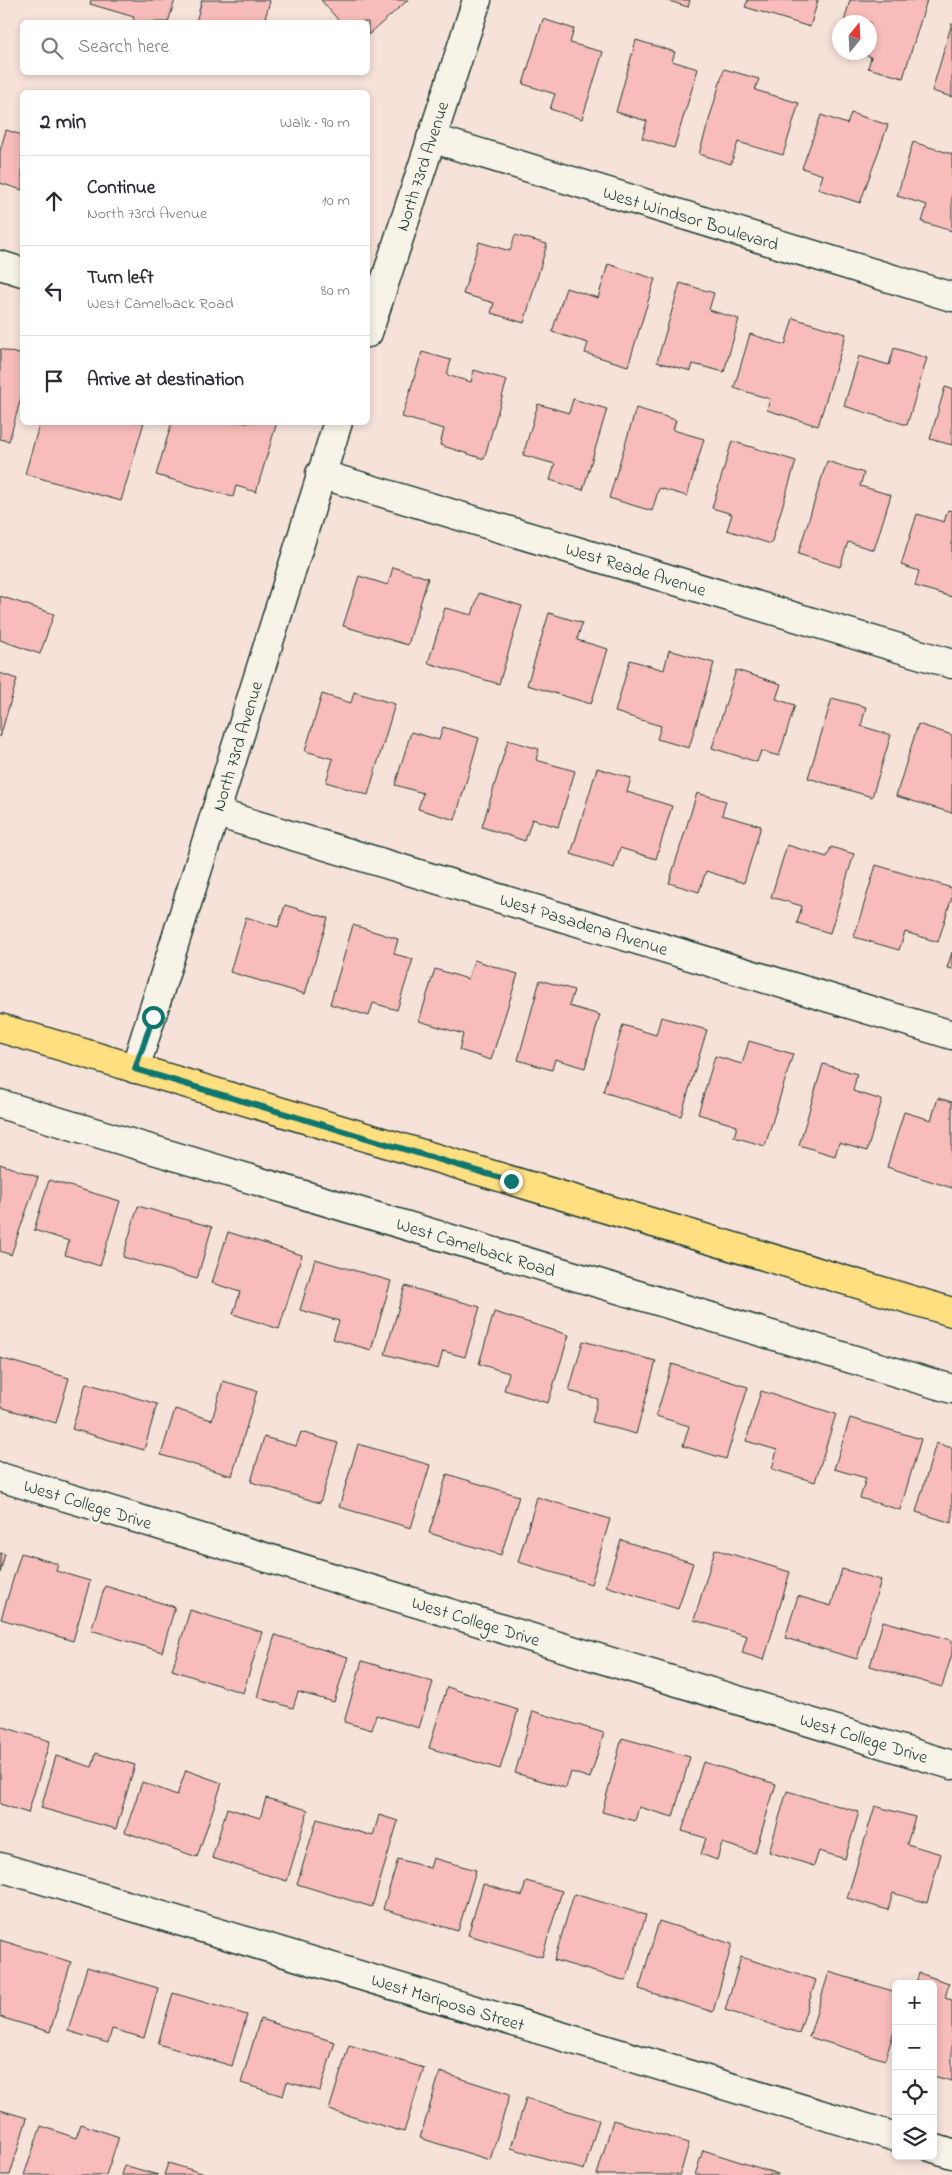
<!DOCTYPE html>
<meta charset="utf-8">
<style>
:root{--surface:#fff;--page:#f2f2f3;--text:#2b2b33;--muted:#7c7c81;--line:#e1e1e2}
body{margin:0;font-family:"Indie Flower",sans-serif;background:var(--page);color:var(--text)}
.controls{position:absolute;right:15px;bottom:15px;display:grid;overflow:hidden;border-radius:8px;box-shadow:0 2px 8px #0003}
.controls button{width:45px;height:45px;display:grid;place-items:center;padding:0;border:0;border-bottom:1px solid var(--line);background:var(--surface);color:var(--text);font:25px sans-serif}
.compass{position:absolute;left:832px;top:15px;width:45px;height:45px;border-radius:50%;background:var(--surface);box-shadow:0 2px 8px #0003;rotate:18deg}
.stop{position:absolute;width:15px;height:15px;margin:-11px;border:4px solid #0f766e;border-radius:50%;background:#fff}
.stop.end{background:#0f766e;border-color:#fff;box-shadow:0 1px 5px #0008}
.list{margin:0;padding:0;list-style:none}
h2{display:flex;justify-content:space-between;align-items:center;height:65px;margin:0;padding:0 20px;font-size:21px}
h2 small{font-size:16px;font-weight:400;color:var(--muted)}
.list li{display:grid;grid-template-columns:32px 1fr auto;gap:15px;align-items:center;box-sizing:border-box;height:90px;padding:0 20px;border-top:1px solid var(--line)}
.list b{display:block;font-size:19px;white-space:nowrap}
.list p{margin:0;font-size:16px;white-space:nowrap;color:var(--muted)}
.list em{font-size:16px;font-style:normal;color:var(--muted)}
.icon{flex:none;width:28px;height:28px;fill:none;stroke:currentColor;stroke-width:2;stroke-linecap:round;stroke-linejoin:round}
.map{position:relative;flex:none;width:952px;height:2175px;overflow:hidden}
.search{position:absolute;background:var(--surface);box-shadow:0 2px 8px #0003;left:20px;top:20px;width:350px;height:55px;display:flex;align-items:center;gap:12px;box-sizing:border-box;padding:0 18px;border-radius:8px;color:var(--muted);font-size:19px}
.panel{position:absolute;background:var(--surface);box-shadow:0 2px 8px #0003;left:20px;top:90px;width:350px;height:335px;border-radius:8px}
.map>svg:first-child{display:block}
.building{fill:#f8bcba;stroke:#1f3d34}
.lines{fill:none;stroke-linecap:round;stroke-linejoin:round}
.minor-casing{stroke:#1f3d34;stroke-width:31}
.major-casing{stroke:#1f3d34;stroke-width:31}
.minor{stroke:#f7f3e8;stroke-width:28}
.major{stroke:#ffdf80;stroke-width:28}
.route{stroke:#0f766e;stroke-width:6}
.labels{text-anchor:middle;stroke-width:5;stroke-linejoin:round;paint-order:stroke}
.street-label{font-size:18px;fill:#1f3d34;stroke:#f7f3e8}
</style>
<div class="map">
<svg width="952" height="2175" viewBox="0 0 952 2175">
<rect width="100%" height="100%" fill="#f7e2da"/>
<filter id="ink" filterUnits="userSpaceOnUse"><feTurbulence type="fractalNoise" baseFrequency=".02" numOctaves="2"/><feDisplacementMap in="SourceGraphic" scale="10" xChannelSelector="R" yChannelSelector="G"/><feConvolveMatrix kernelMatrix="1 2 1 2 8 2 1 2 1" color-interpolation-filters="sRGB"/></filter>
<g filter="url(#ink)">
<g class="building">
<polygon points="91,0 175,0 168,22 133,22 134,17 90,4"/>
<polygon points="202,0 267,0 270,1 264,22 196,22"/>
<polygon points="321,0 408,0 368,35 368,22 340,22"/>
<polygon points="666,0 690,0 688,7"/>
<polygon points="748,0 818,0 810,27 745,7"/>
<polygon points="850,0 927,0 903,78 868,68 871,57 857,52 870,52 870,22 844,22"/>
<polygon points="543,19 574,29 570,43 603,52 582,119 550,109 555,94 523,84"/>
<polygon points="952,23 952,97 932,91"/>
<polygon points="636,40 675,52 672,61 698,69 674,148 642,138 647,121 616,112"/>
<polygon points="724,69 759,79 755,90 799,103 783,155 738,142 731,164 699,154"/>
<polygon points="851,113 888,125 860,203 818,189 823,175 802,168 821,115 847,124"/>
<polygon points="6,130 22,135 22,190 0,183 0,151"/>
<polygon points="913,142 952,154 952,231 922,222 927,205 897,196"/>
<polygon points="515,235 547,244 524,323 491,313 494,303 463,294 479,242 510,251"/>
<polygon points="608,264 655,279 628,366 585,353 588,343 552,332 566,288 598,298"/>
<polygon points="680,283 714,293 709,310 739,319 724,372 693,364 691,371 657,362"/>
<polygon points="793,318 846,334 818,426 767,410 770,399 734,388 750,334 785,345"/>
<polygon points="894,348 927,358 907,425 844,406 859,356 889,365"/>
<polygon points="0,349 22,355 22,394 9,441 0,439"/>
<polygon points="422,352 451,360 447,375 471,382 474,370 507,380 484,459 440,445 444,429 402,417"/>
<polygon points="945,387 952,389 952,445 930,439"/>
<polygon points="573,399 607,409 583,490 550,480 555,464 523,455 538,404 569,413"/>
<polygon points="636,408 676,420 673,430 704,439 687,496 659,488 652,511 609,498"/>
<polygon points="40,422 144,422 121,501 25,474"/>
<polygon points="172,422 277,422 256,492 236,486 233,497 156,475"/>
<polygon points="732,441 796,461 771,544 727,530 732,514 712,508"/>
<polygon points="827,461 864,473 860,486 891,495 874,550 848,542 840,567 798,554"/>
<polygon points="948,510 952,511 952,597 915,586 919,571 901,565 917,514 944,522"/>
<polygon points="393,567 428,578 408,645 343,626 359,576 388,585"/>
<polygon points="479,593 522,606 499,684 428,663 445,608 472,615"/>
<polygon points="0,596 54,614 40,654 0,640"/>
<polygon points="549,613 582,623 577,640 608,649 591,704 527,685"/>
<polygon points="669,650 714,663 689,748 657,739 661,726 615,712 630,660 664,670"/>
<polygon points="736,670 781,684 776,699 795,705 779,756 761,751 757,762 712,748"/>
<polygon points="0,673 17,679 0,737"/>
<polygon points="354,692 395,704 368,795 326,782 333,759 305,751 322,694 351,703"/>
<polygon points="832,698 866,707 861,726 891,735 872,797 808,778"/>
<polygon points="918,724 952,735 952,813 896,796"/>
<polygon points="443,727 479,738 455,820 418,809 423,793 395,785 411,732 439,740"/>
<polygon points="508,740 539,749 536,760 575,771 558,827 532,819 525,841 482,827"/>
<polygon points="597,768 631,778 627,792 672,806 656,859 620,848 614,868 571,854"/>
<polygon points="697,793 726,801 722,815 761,826 744,883 706,871 699,892 669,883"/>
<polygon points="787,845 827,857 831,847 854,854 830,933 797,923 802,906 771,897"/>
<polygon points="876,865 952,888 952,897 938,942 905,932 899,950 854,937"/>
<polygon points="285,905 328,918 305,994 230,972 246,917 278,927"/>
<polygon points="353,925 398,939 394,954 413,959 397,1010 373,1003 369,1016 330,1004"/>
<polygon points="952,952 952,969 947,968"/>
<polygon points="474,960 518,974 491,1060 459,1050 463,1034 419,1021 435,969 468,979"/>
<polygon points="540,980 574,990 569,1006 600,1015 585,1068 555,1059 552,1070 518,1060"/>
<polygon points="661,1017 707,1030 681,1116 603,1092 623,1025 656,1035"/>
<polygon points="749,1041 793,1054 765,1146 734,1137 737,1126 698,1114 715,1056 742,1064"/>
<polygon points="823,1064 857,1074 853,1091 882,1100 867,1151 839,1143 835,1156 799,1145"/>
<polygon points="938,1098 952,1102 952,1188 887,1167 904,1112 931,1120"/>
<polygon points="0,1164 38,1177 11,1255 0,1251"/>
<polygon points="49,1180 120,1201 100,1266 65,1255 69,1241 34,1230"/>
<polygon points="138,1206 212,1227 197,1279 123,1257"/>
<polygon points="228,1232 302,1255 279,1329 233,1314 240,1292 212,1283"/>
<polygon points="315,1259 391,1281 371,1350 333,1339 339,1321 300,1310"/>
<polygon points="405,1286 480,1307 465,1357 443,1351 438,1369 385,1354"/>
<polygon points="494,1312 569,1335 548,1403 504,1390 509,1373 479,1364"/>
<polygon points="583,1341 656,1361 636,1434 592,1422 598,1399 569,1391"/>
<polygon points="0,1358 69,1378 56,1423 0,1407"/>
<polygon points="672,1364 748,1387 726,1459 683,1446 689,1426 656,1416"/>
<polygon points="223,1381 257,1391 232,1476 161,1455 175,1409 212,1420"/>
<polygon points="86,1383 157,1404 144,1450 72,1429"/>
<polygon points="761,1391 836,1414 815,1482 772,1469 777,1450 746,1441"/>
<polygon points="850,1418 921,1439 900,1510 860,1498 866,1478 834,1469"/>
<polygon points="301,1432 338,1443 320,1503 251,1482 264,1437 296,1446"/>
<polygon points="936,1443 952,1448 952,1523 916,1512"/>
<polygon points="358,1444 430,1465 411,1528 339,1507"/>
<polygon points="447,1474 519,1496 501,1555 429,1533"/>
<polygon points="537,1497 610,1519 591,1584 518,1562"/>
<polygon points="621,1540 693,1563 678,1609 606,1586"/>
<polygon points="715,1549 790,1572 764,1660 742,1653 747,1636 694,1620"/>
<polygon points="0,1553 5,1554 0,1573"/>
<polygon points="21,1553 58,1564 56,1571 90,1581 73,1641 1,1619"/>
<polygon points="842,1569 881,1580 857,1659 785,1638 798,1596 831,1606"/>
<polygon points="105,1586 175,1607 162,1652 91,1630"/>
<polygon points="190,1610 262,1632 243,1693 172,1670"/>
<polygon points="883,1621 952,1640 952,1654 942,1687 870,1666"/>
<polygon points="275,1635 348,1657 334,1702 298,1692 293,1708 257,1697"/>
<polygon points="362,1661 433,1682 419,1728 376,1715 372,1730 344,1722"/>
<polygon points="447,1687 518,1710 500,1769 429,1748"/>
<polygon points="533,1711 604,1733 590,1778 571,1772 566,1788 515,1773"/>
<polygon points="0,1726 50,1741 28,1813 0,1804"/>
<polygon points="622,1738 690,1757 673,1817 639,1807 635,1821 602,1812"/>
<polygon points="96,1753 135,1765 116,1829 41,1808 56,1756 92,1767"/>
<polygon points="703,1762 776,1784 755,1853 722,1843 717,1860 701,1854 706,1838 682,1831"/>
<polygon points="186,1770 222,1783 197,1857 125,1832 142,1782 177,1795"/>
<polygon points="787,1791 859,1812 845,1859 819,1851 814,1866 769,1852"/>
<polygon points="266,1798 308,1810 287,1881 212,1858 227,1808 260,1818"/>
<polygon points="875,1806 915,1817 907,1844 941,1854 927,1903 893,1893 888,1910 847,1898"/>
<polygon points="379,1815 398,1821 372,1907 297,1884 317,1819 373,1836"/>
<polygon points="433,1858 476,1870 458,1931 383,1909 398,1859 430,1868"/>
<polygon points="526,1881 562,1891 542,1957 468,1935 483,1884 522,1896"/>
<polygon points="574,1894 646,1915 626,1981 554,1960"/>
<polygon points="659,1921 732,1944 713,2012 639,1989"/>
<polygon points="0,1940 71,1962 50,2032 0,2017"/>
<polygon points="741,1957 816,1980 799,2033 725,2010"/>
<polygon points="87,1967 158,1988 144,2038 112,2029 108,2043 68,2031"/>
<polygon points="829,1972 896,1992 896,2025 885,2060 809,2037"/>
<polygon points="919,1973 949,1983 945,1998 952,2000 952,2081 933,2076 933,1984 916,1984"/>
<polygon points="173,1993 247,2015 232,2066 158,2044"/>
<polygon points="260,2019 335,2042 320,2091 287,2082 283,2096 241,2083"/>
<polygon points="349,2045 424,2068 404,2132 329,2110"/>
<polygon points="440,2072 510,2094 490,2160 420,2138"/>
<polygon points="526,2098 599,2120 584,2170 511,2148"/>
<polygon points="0,2110 27,2118 10,2175 0,2175"/>
<polygon points="613,2120 689,2143 680,2175 597,2175"/>
<polygon points="81,2124 119,2137 106,2175 24,2175 41,2126 76,2138"/>
<polygon points="703,2150 778,2174 778,2175 695,2175"/>
<polygon points="168,2163 202,2173 202,2175 164,2175"/>
<polygon points="124,2165 158,2175 121,2175"/>
</g>
<g class="lines">
<g class="minor-casing">
<g id="minor">
<polyline points="431,138 952,297"/>
<polyline points="0,265 22,272"/>
<polyline points="368,333 477,0"/>
<polyline points="320,474 952,664"/>
<polyline points="217,813 952,1035"/>
<polyline points="135,1069 338,422"/>
<polyline points="0,1104 952,1389"/>
<polyline points="0,1477 952,1765"/>
<polyline points="0,1867 896,2137"/>
<polyline points="933,2148 952,2154"/>
</g>
</g>
<g class="major-casing">
<polyline id="major" points="0,1028 952,1312"/>
</g>
<use href="#minor" class="minor"/>
<use href="#major" class="major"/>
</g>
</g>
<g class="lines" filter="url(#ink)">
<polyline class="route" points="153,1017 135,1069 511,1181"/>
</g>
<g class="labels">
<g class="street-label">
<text transform="translate(422 166) rotate(-72)" y="6">North 73rd Avenue</text>
<text transform="translate(691 218) rotate(17)" y="6">West Windsor Boulevard</text>
<text transform="translate(636 569) rotate(17)" y="6">West Reade Avenue</text>
<text transform="translate(237 746) rotate(-73)" y="6">North 73rd Avenue</text>
<text transform="translate(584 924) rotate(17)" y="6">West Pasadena Avenue</text>
<text transform="translate(476 1247) rotate(17)" y="6">West Camelback Road</text>
<text transform="translate(88 1504) rotate(17)" y="6">West College Drive</text>
<text transform="translate(476 1621) rotate(17)" y="6">West College Drive</text>
<text transform="translate(864 1738) rotate(17)" y="6">West College Drive</text>
<text transform="translate(448 2002) rotate(17)" y="6">West Mariposa Street</text>
</g>
</g>
</svg>
<div class="controls">
<button>+</button>
<button>−</button>
<button><svg class="icon" aria-label="locate" viewBox="0 0 24 24"><circle cx="12" cy="12" r="6"/><path d="M12 2v4M12 18v4M2 12h4M18 12h4"/></svg></button>
<button><svg class="icon" aria-label="layers" viewBox="0 0 24 24"><path d="M12 4l9 5-9 5-9-5zM3 14l9 5 9-5"/></svg></button>
</div>
<svg class="compass" viewBox="-18 -18 36 36"><path d="M0-13l5 13h-10z" fill="#e53935"/><path d="M0 13l5-13h-10z" fill="#7c7c81"/></svg>
<div class="stop" style="left:153px;top:1017px"></div>
<div class="stop end" style="left:511px;top:1181px"></div>
<div class="search"><svg class="icon" aria-label="search" viewBox="0 0 24 24"><circle cx="10" cy="10" r="6"/><path d="M15 15l6 6"/></svg>Search here</div>
<section class="panel">
<h2>2 min<small>Walk · 90 m</small></h2>
<ul class="list">
<li><svg class="icon" aria-label="ahead" viewBox="0 0 24 24"><path d="M12 20V5M6 11l6-6 6 6"/></svg><div><b>Continue</b><p>North 73rd Avenue</p></div><em>10 m</em></li>
<li><svg class="icon" aria-label="left" viewBox="0 0 24 24"><path d="M17 20v-9H6M10 6l-5 5 5 5"/></svg><div><b>Turn left</b><p>West Camelback Road</p></div><em>80 m</em></li>
<li><svg class="icon" aria-label="arrive" viewBox="0 0 24 24"><path d="M6 21V4h12l-3 4 3 4H6"/></svg><div><b>Arrive at destination</b></div></li>
</ul>
</section>
</div>
